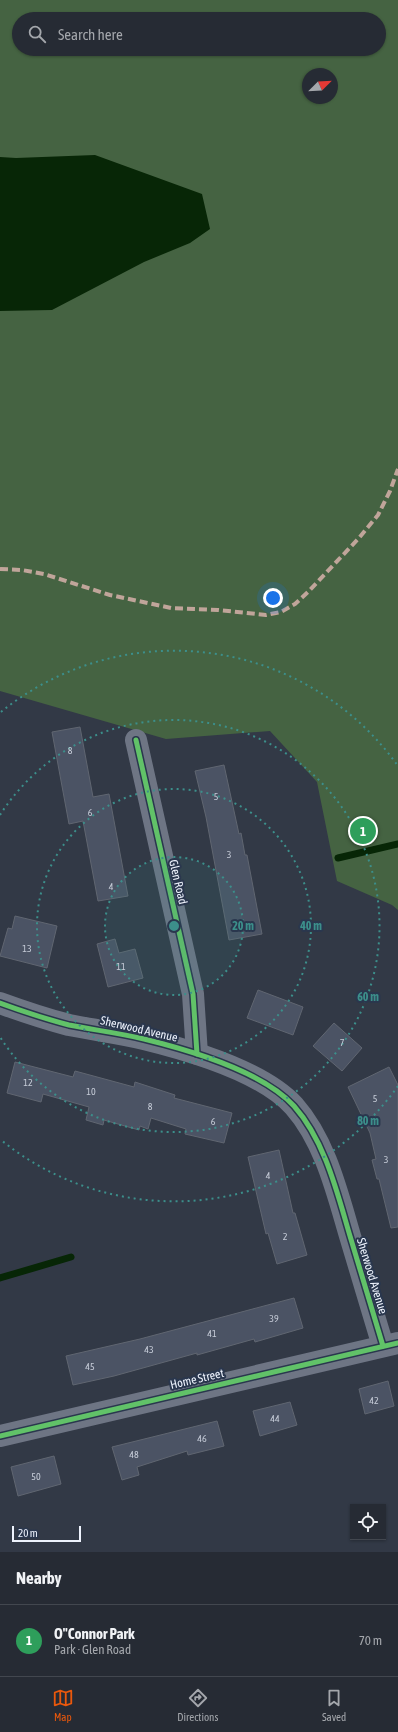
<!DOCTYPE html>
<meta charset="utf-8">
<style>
:root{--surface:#262b34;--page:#323740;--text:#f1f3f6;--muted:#a4a7ac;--line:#42474f;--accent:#ea580c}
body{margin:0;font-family:"Asap Condensed",sans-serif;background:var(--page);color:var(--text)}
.controls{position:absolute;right:12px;bottom:12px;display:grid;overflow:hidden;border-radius:0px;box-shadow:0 1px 3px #0004}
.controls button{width:36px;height:36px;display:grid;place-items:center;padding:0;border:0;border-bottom:1px solid var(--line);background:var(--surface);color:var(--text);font:20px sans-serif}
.compass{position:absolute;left:302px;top:68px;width:36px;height:36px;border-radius:50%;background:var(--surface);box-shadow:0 1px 3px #0004;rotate:66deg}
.scale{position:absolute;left:12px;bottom:10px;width:69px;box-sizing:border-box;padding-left:4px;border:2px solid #eef3fd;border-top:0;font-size:11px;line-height:14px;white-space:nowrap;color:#eef3fd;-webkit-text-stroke:3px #2a374e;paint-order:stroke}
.you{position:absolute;left:273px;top:598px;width:14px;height:14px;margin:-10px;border:3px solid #fff;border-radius:50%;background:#1a73e8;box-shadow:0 0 0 6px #1a73e833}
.badge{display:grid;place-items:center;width:26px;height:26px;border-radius:50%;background:var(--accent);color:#fff;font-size:13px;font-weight:700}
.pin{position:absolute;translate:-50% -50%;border:2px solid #fff;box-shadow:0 1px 4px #0006}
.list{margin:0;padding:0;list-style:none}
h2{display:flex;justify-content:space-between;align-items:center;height:52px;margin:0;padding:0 16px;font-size:17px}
h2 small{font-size:13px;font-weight:400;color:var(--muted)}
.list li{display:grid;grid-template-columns:26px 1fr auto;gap:12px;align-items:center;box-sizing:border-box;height:72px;padding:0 16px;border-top:1px solid var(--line)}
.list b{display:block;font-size:15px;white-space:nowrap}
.list p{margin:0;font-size:13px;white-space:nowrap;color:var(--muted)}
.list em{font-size:13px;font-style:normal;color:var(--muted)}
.icon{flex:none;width:22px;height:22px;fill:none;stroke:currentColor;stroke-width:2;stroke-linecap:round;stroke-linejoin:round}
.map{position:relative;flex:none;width:398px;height:1552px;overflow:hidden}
.search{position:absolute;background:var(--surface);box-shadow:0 1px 3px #0004;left:12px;right:12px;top:12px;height:44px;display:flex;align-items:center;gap:10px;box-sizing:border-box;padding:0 14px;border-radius:22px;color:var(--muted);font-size:15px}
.sheet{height:124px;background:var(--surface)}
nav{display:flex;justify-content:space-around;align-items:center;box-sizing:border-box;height:56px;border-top:1px solid var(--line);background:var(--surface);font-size:11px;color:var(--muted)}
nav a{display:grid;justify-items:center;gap:2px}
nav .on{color:var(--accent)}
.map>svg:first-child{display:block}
.green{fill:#456342;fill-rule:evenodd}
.water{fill:#072606}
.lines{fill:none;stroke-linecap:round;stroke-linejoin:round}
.stream{stroke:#072606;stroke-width:7}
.building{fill:#4b5364;stroke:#606671}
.minor{stroke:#6e7584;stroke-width:22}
.quiet{stroke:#c0a59a;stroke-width:4;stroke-dasharray:8 4;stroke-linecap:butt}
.cycleway-casing{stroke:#2a374e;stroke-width:8}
.cycleway{stroke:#61c268;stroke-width:5}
.ring{fill:none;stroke:#3c8f8b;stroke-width:2;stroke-dasharray:2 4}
.labels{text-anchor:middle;stroke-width:4;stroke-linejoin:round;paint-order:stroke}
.number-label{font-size:10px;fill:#c5cbd7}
.street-label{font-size:12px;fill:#eef3fd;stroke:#2a374e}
.centre{fill:#3c8f8b;stroke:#2a374e;stroke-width:2}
.ring-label{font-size:12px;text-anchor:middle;font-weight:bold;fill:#3c8f8b;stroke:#2a374e;stroke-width:4;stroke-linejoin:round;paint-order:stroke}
</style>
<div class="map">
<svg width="398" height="1552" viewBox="0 0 398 1552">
<rect width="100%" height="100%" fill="#323946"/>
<path class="green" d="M0,0H398V910L392,905L337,881L317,782L270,731L166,739L0,691ZM19,19H379V49H19ZM308,74H332V98H308Z"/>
<polygon class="water" points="95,155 202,194 210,229 190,243 144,262 52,310 0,311 0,157 16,158"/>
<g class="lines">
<g class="stream">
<polyline points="338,858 398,844"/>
<polyline points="0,1278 71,1257"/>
</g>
</g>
<g class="building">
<polygon points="80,727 93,797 109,794 128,896 98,901 83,821 69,824 52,732"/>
<polygon points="224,765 239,834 241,833 245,855 247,855 262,934 229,940 206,817 195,771"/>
<polygon points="15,916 57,926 47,968 0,956 8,928 12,929"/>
<polygon points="115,939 119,953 135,949 143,978 108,987 97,944"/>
<polygon points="258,990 303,1007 293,1035 247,1018"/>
<polygon points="334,1023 362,1048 342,1071 313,1046"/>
<polygon points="15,1062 73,1077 75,1071 134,1087 135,1082 175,1095 174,1098 232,1113 224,1143 185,1134 186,1129 151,1118 148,1129 140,1126 139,1130 104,1120 103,1125 86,1120 89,1107 43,1094 41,1102 7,1093"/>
<polygon points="389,1067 398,1085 398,1227 391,1228 379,1179 377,1179 372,1160 376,1159 370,1133 348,1087"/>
<polygon points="279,1150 293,1213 295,1213 307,1255 277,1264 268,1233 266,1234 248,1157"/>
<polygon points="294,1298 303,1328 255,1342 254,1339 197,1355 197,1353 114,1376 73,1385 66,1356 140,1339"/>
<polygon points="388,1381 394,1406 365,1414 359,1389"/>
<polygon points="290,1402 297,1425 260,1436 253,1411"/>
<polygon points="217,1421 224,1446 188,1455 187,1451 137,1467 139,1475 122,1480 112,1447"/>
<polygon points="54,1456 61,1484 18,1496 11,1467"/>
</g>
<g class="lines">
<g class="minor">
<polyline points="136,740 193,994 197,1054"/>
<path d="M0,1003C22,1011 46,1019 69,1025C94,1030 119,1033 144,1039C189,1050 262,1071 294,1106C325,1141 337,1192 350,1236C361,1273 372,1309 383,1346"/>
<polyline points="0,1436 398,1343"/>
</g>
<polyline class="quiet" points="0,569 22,570 44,574 110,595 171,608 218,610 266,615 281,612 295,604 309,591 359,538 378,515 390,491 398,469"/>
<g class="cycleway-casing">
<g id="cycleway">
<polyline points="136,740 193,994 197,1054"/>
<path d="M0,1003C22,1011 46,1019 69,1025C94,1030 119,1033 144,1039C189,1050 262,1071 294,1106C325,1141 337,1192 350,1236C361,1273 372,1309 383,1346"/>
<polyline points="0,1436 398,1343"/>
</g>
</g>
<use href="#cycleway" class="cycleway"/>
</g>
<circle cx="174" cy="926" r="69" fill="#3c8f8b" fill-opacity=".12"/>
<g class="ring">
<circle cx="174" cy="926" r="69"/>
<circle cx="174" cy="926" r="137"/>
<path d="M0 815A206 206 0 1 1 0 1037"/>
<path d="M398 1086A275 275 0 0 1 1 1140M1 712A275 275 0 0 1 398 766"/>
</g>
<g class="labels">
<g class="number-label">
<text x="70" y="754">8</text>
<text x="216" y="800">5</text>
<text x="90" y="816">6</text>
<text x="229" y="858">3</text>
<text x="111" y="890">4</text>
<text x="27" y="952">13</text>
<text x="121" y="970">11</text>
<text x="342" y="1046">7</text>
<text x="28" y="1086">12</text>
<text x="91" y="1095">10</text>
<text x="375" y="1102">5</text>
<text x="150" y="1110">8</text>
<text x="213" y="1125">6</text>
<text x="386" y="1163">3</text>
<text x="268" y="1179">4</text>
<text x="285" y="1240">2</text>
<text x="274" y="1322">39</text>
<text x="212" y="1337">41</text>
<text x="149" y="1353">43</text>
<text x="90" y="1370">45</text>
<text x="374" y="1404">42</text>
<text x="275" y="1422">44</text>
<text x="202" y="1442">46</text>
<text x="134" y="1458">48</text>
<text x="36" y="1480">50</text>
</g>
<g class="street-label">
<text transform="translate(178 882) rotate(77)" y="4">Glen Road</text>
<text transform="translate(139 1029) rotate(13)" y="4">Sherwood Avenue</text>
<text transform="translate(372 1276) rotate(73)" y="4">Sherwood Avenue</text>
<text transform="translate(197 1379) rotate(-13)" y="4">Home Street</text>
</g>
</g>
<circle cx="174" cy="926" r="6" class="centre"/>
<g class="ring-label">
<text x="243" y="930">20 m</text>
<text x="311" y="930">40 m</text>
<text x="368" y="1001">60 m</text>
<text x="368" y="1125">80 m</text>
</g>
</svg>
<div class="controls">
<button><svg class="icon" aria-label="locate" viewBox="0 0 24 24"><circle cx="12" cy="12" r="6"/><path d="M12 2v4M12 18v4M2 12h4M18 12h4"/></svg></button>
</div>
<svg class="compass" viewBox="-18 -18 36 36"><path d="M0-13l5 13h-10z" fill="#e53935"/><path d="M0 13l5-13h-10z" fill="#a4a7ac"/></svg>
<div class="scale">20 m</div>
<div class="you"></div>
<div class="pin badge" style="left:363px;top:831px;background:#2e9e5b">1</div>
<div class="search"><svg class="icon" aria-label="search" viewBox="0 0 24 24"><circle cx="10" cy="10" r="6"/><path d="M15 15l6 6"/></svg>Search here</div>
</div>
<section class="sheet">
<h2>Nearby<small></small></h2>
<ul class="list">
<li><span class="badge" style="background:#2e9e5b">1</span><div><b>O&quot;Connor Park</b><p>Park · Glen Road</p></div><em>70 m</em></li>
</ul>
</section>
<nav>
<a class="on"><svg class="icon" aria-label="map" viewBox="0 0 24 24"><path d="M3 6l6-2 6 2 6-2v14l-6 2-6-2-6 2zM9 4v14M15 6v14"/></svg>Map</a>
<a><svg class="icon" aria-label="directions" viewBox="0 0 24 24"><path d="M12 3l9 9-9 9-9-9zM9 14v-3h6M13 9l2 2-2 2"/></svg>Directions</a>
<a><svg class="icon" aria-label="saved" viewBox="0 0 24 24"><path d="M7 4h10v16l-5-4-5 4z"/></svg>Saved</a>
</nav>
